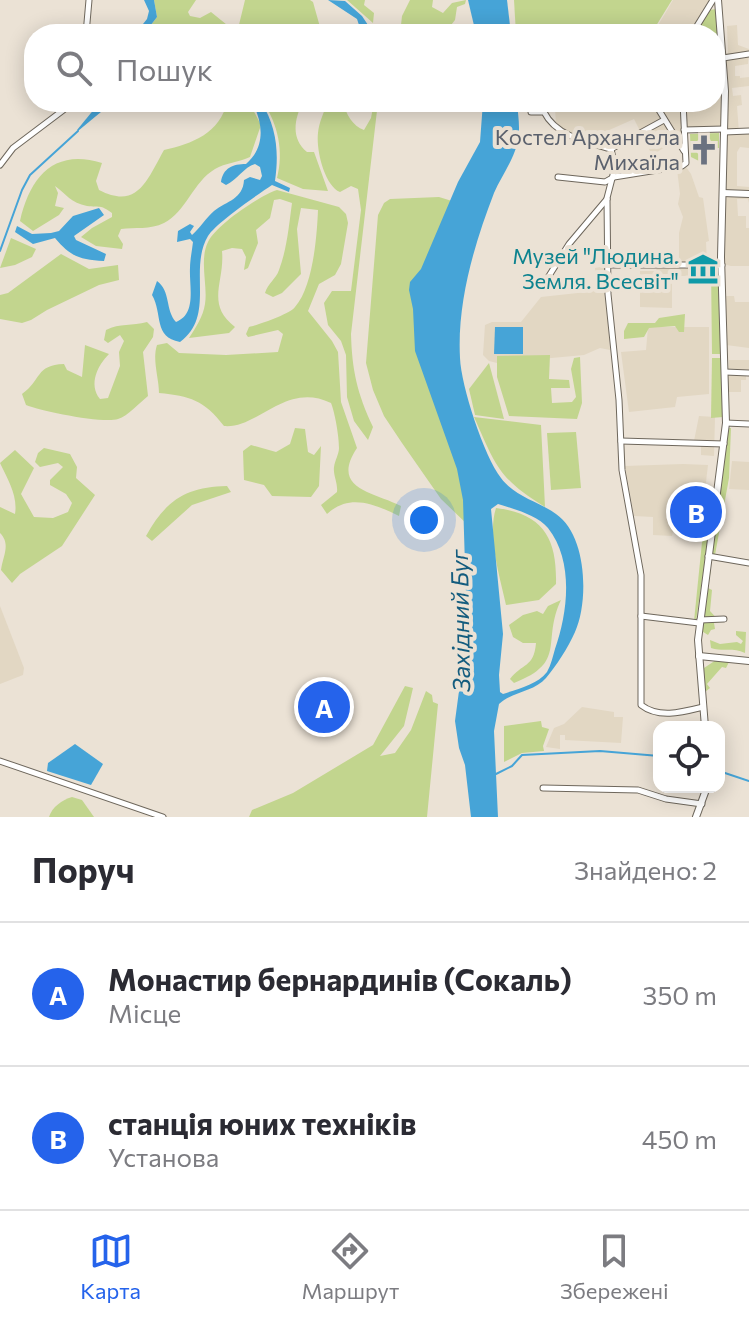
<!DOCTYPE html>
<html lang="uk">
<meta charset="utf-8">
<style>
:root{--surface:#fff;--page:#f7f7f7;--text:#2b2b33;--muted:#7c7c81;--line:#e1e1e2;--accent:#2563eb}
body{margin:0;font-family:Commissioner,sans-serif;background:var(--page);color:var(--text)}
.controls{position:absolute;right:24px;bottom:24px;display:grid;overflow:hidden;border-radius:16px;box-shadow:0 4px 20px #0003}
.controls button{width:72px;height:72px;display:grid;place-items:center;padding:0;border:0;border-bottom:2px solid var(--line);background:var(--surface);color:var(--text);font:40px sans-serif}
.you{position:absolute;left:424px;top:520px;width:28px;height:28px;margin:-20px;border:6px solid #fff;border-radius:50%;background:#1a73e8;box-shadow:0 0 0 12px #1a73e833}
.badge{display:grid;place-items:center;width:52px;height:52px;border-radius:50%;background:var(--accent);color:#fff;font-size:26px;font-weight:700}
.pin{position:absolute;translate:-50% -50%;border:4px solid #fff;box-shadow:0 2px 8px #0006}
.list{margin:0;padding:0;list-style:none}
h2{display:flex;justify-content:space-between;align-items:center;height:104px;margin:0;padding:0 32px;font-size:34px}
h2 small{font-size:26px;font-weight:400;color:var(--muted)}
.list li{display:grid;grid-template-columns:52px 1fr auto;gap:24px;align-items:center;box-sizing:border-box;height:144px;padding:0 32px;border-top:2px solid var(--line)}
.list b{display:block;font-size:30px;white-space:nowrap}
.list p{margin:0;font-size:26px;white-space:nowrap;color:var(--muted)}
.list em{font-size:26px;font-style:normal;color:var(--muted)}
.icon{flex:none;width:44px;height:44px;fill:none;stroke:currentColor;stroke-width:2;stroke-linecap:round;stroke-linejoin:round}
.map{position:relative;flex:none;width:749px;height:817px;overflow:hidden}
.search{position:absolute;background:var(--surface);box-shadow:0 4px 20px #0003;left:24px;right:24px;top:24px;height:88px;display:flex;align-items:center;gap:20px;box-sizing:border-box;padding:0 28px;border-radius:32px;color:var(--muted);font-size:30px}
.sheet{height:392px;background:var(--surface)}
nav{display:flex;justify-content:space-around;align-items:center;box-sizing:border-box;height:112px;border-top:2px solid var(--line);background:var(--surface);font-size:22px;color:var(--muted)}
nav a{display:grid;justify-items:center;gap:4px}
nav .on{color:var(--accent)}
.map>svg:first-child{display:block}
.built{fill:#e2d7c3}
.green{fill:#c2d58e}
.water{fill:#46a4d7;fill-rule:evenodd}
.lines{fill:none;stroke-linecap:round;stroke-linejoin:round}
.stream{stroke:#46a4d7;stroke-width:2}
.minor-casing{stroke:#6e675c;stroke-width:7}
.tertiary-casing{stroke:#6e675c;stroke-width:8}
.minor{stroke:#fff;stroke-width:5}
.tertiary{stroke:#fff;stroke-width:6}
.labels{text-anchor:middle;stroke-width:8;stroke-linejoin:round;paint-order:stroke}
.worship-label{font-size:22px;fill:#5b616d;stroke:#ebe2d5;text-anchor:end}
.culture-label{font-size:22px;fill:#0d838f;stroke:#ebe2d5;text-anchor:end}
.water-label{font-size:24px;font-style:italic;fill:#145c7e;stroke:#ebe2d5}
</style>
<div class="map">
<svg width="749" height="817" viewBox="0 0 749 817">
<rect width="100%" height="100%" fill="#ebe2d5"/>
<g class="built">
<polygon points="673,0 709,0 690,34 654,32"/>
<polygon points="737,25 738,45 749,49 748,64 735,66 735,76 740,76 740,78 749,77 749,86 732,88 733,96 741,95 742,105 737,106 739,133 749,133 749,148 740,147 737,152 737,186 749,187 749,203 748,199 737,199 738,216 746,216 746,228 749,228 749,266 731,266 718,263 720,169 724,168 721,126 686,128 685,111 681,111 682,137 652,155 634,119 607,131 610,145 608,146 561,129 556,125 555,108 556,102 715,102 715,55 728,53 727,26"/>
<polygon points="686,167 691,174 699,197 703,198 709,241 706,242 707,263 714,264 714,285 694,285 691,276 672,276 672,308 640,307 640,271 656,271 657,267 692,266 691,262 679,262 679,233 683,217 678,204 680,194 677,169"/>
<polygon points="605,266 610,350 600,348 584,355 497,363 489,361 483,355 485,325 492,322 521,322 541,297 596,291 595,268"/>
<polygon points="725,296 734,296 735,302 749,302 749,348 726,345"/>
<polygon points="648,327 709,327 709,394 677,397 675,407 629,412 621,352 646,350"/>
<polygon points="729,360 749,360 749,375 746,375 746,380 741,380 741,392 728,392"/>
<polygon points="699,416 715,417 714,456 701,455 701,441 694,441"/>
<polygon points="732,461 749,462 749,490 729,489"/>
<polygon points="683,464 708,465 701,524 675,520 672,536 653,535 653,517 634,516 625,466"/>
<polygon points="0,606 24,668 23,675 0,684"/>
<polygon points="582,707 614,712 614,717 623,717 621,743 565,740 565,735 560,735 560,749 546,747 554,728 564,724"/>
</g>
<g class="green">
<polygon points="154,0 196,0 188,12 190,16 200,18 211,12 237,33 245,0 310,0 313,2 320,27 327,34 144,34 157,17"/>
<polygon points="347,0 365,0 364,5 374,13 373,23"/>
<polygon points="410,0 433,0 432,7 443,13 452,3 466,0 465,4 457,7 455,20 444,34 400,34 402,16"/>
<polygon points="514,0 672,0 651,34 516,34"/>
<polygon points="717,9 721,53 715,53 715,34 708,34 709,30 707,34 696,34 709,10"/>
<path d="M227,102H249L261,125L250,157C239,162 225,163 215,169C193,182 186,212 164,223C150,230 135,227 121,229L118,236L123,244L122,249L96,246L81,237L92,228L112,217V213C100,204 100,208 87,206C71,203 66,194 55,186L58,193L55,206L64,208L59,215L33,231L20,221C30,177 54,148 102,163L96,181L99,190C138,210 147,180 164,150C192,144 220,133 227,102Z"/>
<path d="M263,102H303C294,119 291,139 307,152H314L328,191L303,189L277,178C284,152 278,124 263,102Z"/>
<path d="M328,102H344C345,114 353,126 364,130L371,118L374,102H378L351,334C352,370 357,393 373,427L368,440L354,421L347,397L346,355L341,341L328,325L324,303L332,291H351L361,210L358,189L351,186L340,192C324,185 316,149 318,133C319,122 324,112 328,102Z"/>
<polygon points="719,133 719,148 714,148 710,139 703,137 697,141 694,149 699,155 699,161 691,157 690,134"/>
<path d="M277,190L339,207L346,214L348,223L341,264L335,275L319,284L308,311L332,341L338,352L341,402L357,448C330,489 373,492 401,506L399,516C375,504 349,493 327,514L321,505L337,492C338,483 333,475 334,467C335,460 339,454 339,448C339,436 335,413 331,403C286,381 258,429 224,426C204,400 190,396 159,393C159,378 152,360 157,345L167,343L179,353L226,355L278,352L283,334L278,330L248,337L246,334L249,327C258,325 290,314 295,307C313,287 317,236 318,210L301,208L297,229L301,274L282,293L273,297L265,293C268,283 276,279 279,270C287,249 289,225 292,203L280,199L274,200L270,218L256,230L258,243L248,268L244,270L246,257L242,249L232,248L222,251C225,282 205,304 235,327L229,333L189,338C196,327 203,317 205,304C208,286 199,260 208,242C216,225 259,196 277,190Z"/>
<polygon points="439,197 452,201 462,473 469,526 441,499 402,443 384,416 373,390 366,363 378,215 384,203 390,199"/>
<polygon points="11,238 36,249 32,257 15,265 0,268"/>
<polygon points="61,254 89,269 118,265 119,280 99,285 47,310 31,320 22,323 0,319 0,295 8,293"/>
<polygon points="711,267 719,267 718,292 720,294 722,354 712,354"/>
<polygon points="685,314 684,332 679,332 675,326 649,328 644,337 624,339 624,331 628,323 655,323 659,318"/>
<path d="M147,322L154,329L153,337L143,352L148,396C139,403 128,416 118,419C104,424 40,411 26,405L22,394C42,380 35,365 64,364L67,370L82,377L85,345L109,354C98,365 88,384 100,399L108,398L120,366L119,352L124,341L120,335L108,343L104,340L106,330C120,323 132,326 147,322Z"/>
<polygon points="550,355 549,379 569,380 570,388 551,388 552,403 572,402 576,397 571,369 574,358 580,357 582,403 577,419 509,416 497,377 497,356"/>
<polygon points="712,358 722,358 723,417 711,418"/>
<polygon points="489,363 504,419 475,415 469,389"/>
<path d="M474,417L541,425L545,507C498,478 496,466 474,417Z"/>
<polygon points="295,428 305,429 308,452 314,455 321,446 319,486 311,497 272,496 264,485 244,480 243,451 251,445 276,452 290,444"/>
<polygon points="727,428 731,428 729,478 715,555 710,554"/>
<polygon points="576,432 581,488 551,490 547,433"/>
<path d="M44,448L70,454L77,467L76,478L95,495L62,546L20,574L12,583L1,570C3,556 11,544 0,533V507L15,514C18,496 8,480 0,463L15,450L34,468L21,494L34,517L53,518L68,512L72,503L66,494L50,485V480L63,467L58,463L40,467L35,462L38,453Z"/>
<path d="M227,486L231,492L192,505L152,541L146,536C166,500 186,487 227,486Z"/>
<polygon points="706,503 713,504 696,621 694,621"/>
<path d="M496,508C544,514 557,539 556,584L539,600L506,605C500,577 487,536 496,508Z"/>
<polygon points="707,568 711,569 708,588 712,590 710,611 720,622 714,623 715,629 711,630 708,635 700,630 701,622 705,618 702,611"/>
<path d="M561,600C541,642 568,662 514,683L510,679C522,663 534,668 536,643H523L513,637L509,625L523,615L537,611L543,614L548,606Z"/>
<path d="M736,631L746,632L745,653C733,647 723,652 711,648L710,640L720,644L737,642L741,644L743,641L736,635Z"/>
<polygon points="716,660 729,662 726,668 722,667 707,684 710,688 705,692 704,668"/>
<polygon points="405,686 413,688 404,726 380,756 395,753 411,730 426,691 432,695 433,702 438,704 427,817 249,817 252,810 293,793 373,745"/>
<polygon points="541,721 542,727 549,729 543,746 544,751 522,753 504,762 504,726"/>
<path d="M72,797L82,800L94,817H49C52,807 62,800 72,797Z"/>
</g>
<g class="water">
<polygon points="144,0 154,0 157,17 144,34 135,34 147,19 149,11"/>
<polygon points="328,0 345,1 362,16 370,28 380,34 362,34 357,19"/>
<polygon points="468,0 507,0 511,34 476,34"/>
<polygon points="100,102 113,102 78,131 77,130"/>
<path d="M252,102H261C277,127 279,153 275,181L290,188L289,192L272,185C257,195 216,223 208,236C188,270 216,315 180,342C153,337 163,314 152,295L157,281C171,291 165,310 176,322C197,314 189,286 190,268C190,260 192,251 193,242L190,239L177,242L178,231L190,224L194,226L190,232L192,235C200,228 206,218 214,211C227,201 243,199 244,180L250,177L260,180L262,176L260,167L255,164C244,167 237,180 226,185L221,182C223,168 233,164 246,164C266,147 263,122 252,102Z"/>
<path d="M483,102H517C518,116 521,130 517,144C513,161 501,177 494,193C474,245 457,302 460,358C461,386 484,456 501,478C515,497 538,501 556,514C587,535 589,601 575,632C568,648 556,666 546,678C534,692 511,692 499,704L494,731L498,817H471L465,765L459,748L455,721L467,631L463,500L457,469L415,351L413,309L409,290L410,282L421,269L458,182L480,142ZM498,504C514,509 537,515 548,528C574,561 568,612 555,649C553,656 551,665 547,672C537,685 517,689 503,694L500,692L499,675L503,634L491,509Z"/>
<path d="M99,208L104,215L74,236L76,240L106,254L104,261C80,260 70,256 55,238L33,244L15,232L17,226L32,234L51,233L59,231L73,216Z"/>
<polygon points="495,327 523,327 523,354 494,354"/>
<polygon points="75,744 103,764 91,785 47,771 48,763"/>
</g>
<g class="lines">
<g class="stream">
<polyline points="0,251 22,190 30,175 78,131"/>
<polyline points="719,771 749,781"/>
<polyline points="496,774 512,766 522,755 600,751 659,756"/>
</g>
<g class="minor-casing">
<g id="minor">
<polyline points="86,34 89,0"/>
<polyline points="692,34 713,0"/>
<polyline points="723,58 749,54"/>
<polyline points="654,102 684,151"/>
<path d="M531,112H544C556,136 586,142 611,149L664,120"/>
<polyline points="684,130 724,129"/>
<polyline points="724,132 749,131"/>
<path d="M611,149L615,167L607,198L608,294L619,400L622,470L641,575V705C659,719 683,712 703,707"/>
<polyline points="0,165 13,148 74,102"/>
<polyline points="558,177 605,182 614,177 682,166 686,163 683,102"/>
<polyline points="607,265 722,265"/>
<polyline points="547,279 569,244 607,199"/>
<polyline points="725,372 749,373"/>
<polyline points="726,423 749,424"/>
<polyline points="621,441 724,444"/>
<polyline points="708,556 749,563"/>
<polyline points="641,616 699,623"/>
<polyline points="700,620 724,619"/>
<polyline points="0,761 163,817"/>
<polyline points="543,788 638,790 666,799 702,804"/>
</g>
</g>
<g class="tertiary-casing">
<g id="tertiary">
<polyline points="723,193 749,194"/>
<polyline points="699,656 749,661"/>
<polyline points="705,727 698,640 726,423 721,257 725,91 718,0"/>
<polyline points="696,817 707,787"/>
</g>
</g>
<use href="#minor" class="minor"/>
<use href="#tertiary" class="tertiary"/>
</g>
<defs>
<g id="church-bare" transform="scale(2.4)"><path d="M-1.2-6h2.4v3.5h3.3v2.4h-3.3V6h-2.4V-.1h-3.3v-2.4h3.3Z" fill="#6b7280" stroke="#ebe2d5" stroke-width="2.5" paint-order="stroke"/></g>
<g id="museum-bare" transform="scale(2.4)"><path d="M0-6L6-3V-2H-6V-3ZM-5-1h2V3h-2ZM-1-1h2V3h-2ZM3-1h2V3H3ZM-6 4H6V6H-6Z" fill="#0f9aa8" stroke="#ebe2d5" stroke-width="2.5" paint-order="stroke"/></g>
</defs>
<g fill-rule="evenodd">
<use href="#church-bare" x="704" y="150"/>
<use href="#museum-bare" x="703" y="269"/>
</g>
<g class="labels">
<g class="worship-label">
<text x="680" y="145">Костел Архангела<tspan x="680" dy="25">Михаїла</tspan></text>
</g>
<g class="culture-label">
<text x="679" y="264">Музей "Людина.<tspan x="679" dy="25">Земля. Всесвіт"</tspan></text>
</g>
<g class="water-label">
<text transform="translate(461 621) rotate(-91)" y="8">Західний Буг</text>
</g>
</g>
</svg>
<div class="controls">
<button><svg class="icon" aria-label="locate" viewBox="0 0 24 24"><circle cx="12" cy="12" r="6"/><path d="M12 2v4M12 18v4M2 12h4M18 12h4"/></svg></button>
</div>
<div class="you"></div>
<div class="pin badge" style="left:324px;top:707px">A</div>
<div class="pin badge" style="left:696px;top:512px">B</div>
<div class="search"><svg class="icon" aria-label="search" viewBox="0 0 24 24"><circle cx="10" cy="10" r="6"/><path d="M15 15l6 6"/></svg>Пошук</div>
</div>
<section class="sheet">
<h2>Поруч<small>Знайдено: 2</small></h2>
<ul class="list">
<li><span class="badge">A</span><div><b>Монастир бернардинів (Сокаль)</b><p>Місце</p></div><em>350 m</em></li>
<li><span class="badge">B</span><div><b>станція юних техніків</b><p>Установа</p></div><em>450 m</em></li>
</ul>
</section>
<nav>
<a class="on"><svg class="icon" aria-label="map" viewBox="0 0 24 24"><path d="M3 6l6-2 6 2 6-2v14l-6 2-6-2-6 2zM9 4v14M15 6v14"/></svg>Карта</a>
<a><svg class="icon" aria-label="directions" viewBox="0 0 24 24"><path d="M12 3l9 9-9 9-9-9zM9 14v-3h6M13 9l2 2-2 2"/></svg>Маршрут</a>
<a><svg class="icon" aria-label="saved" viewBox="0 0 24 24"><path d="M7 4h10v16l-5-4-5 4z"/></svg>Збережені</a>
</nav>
